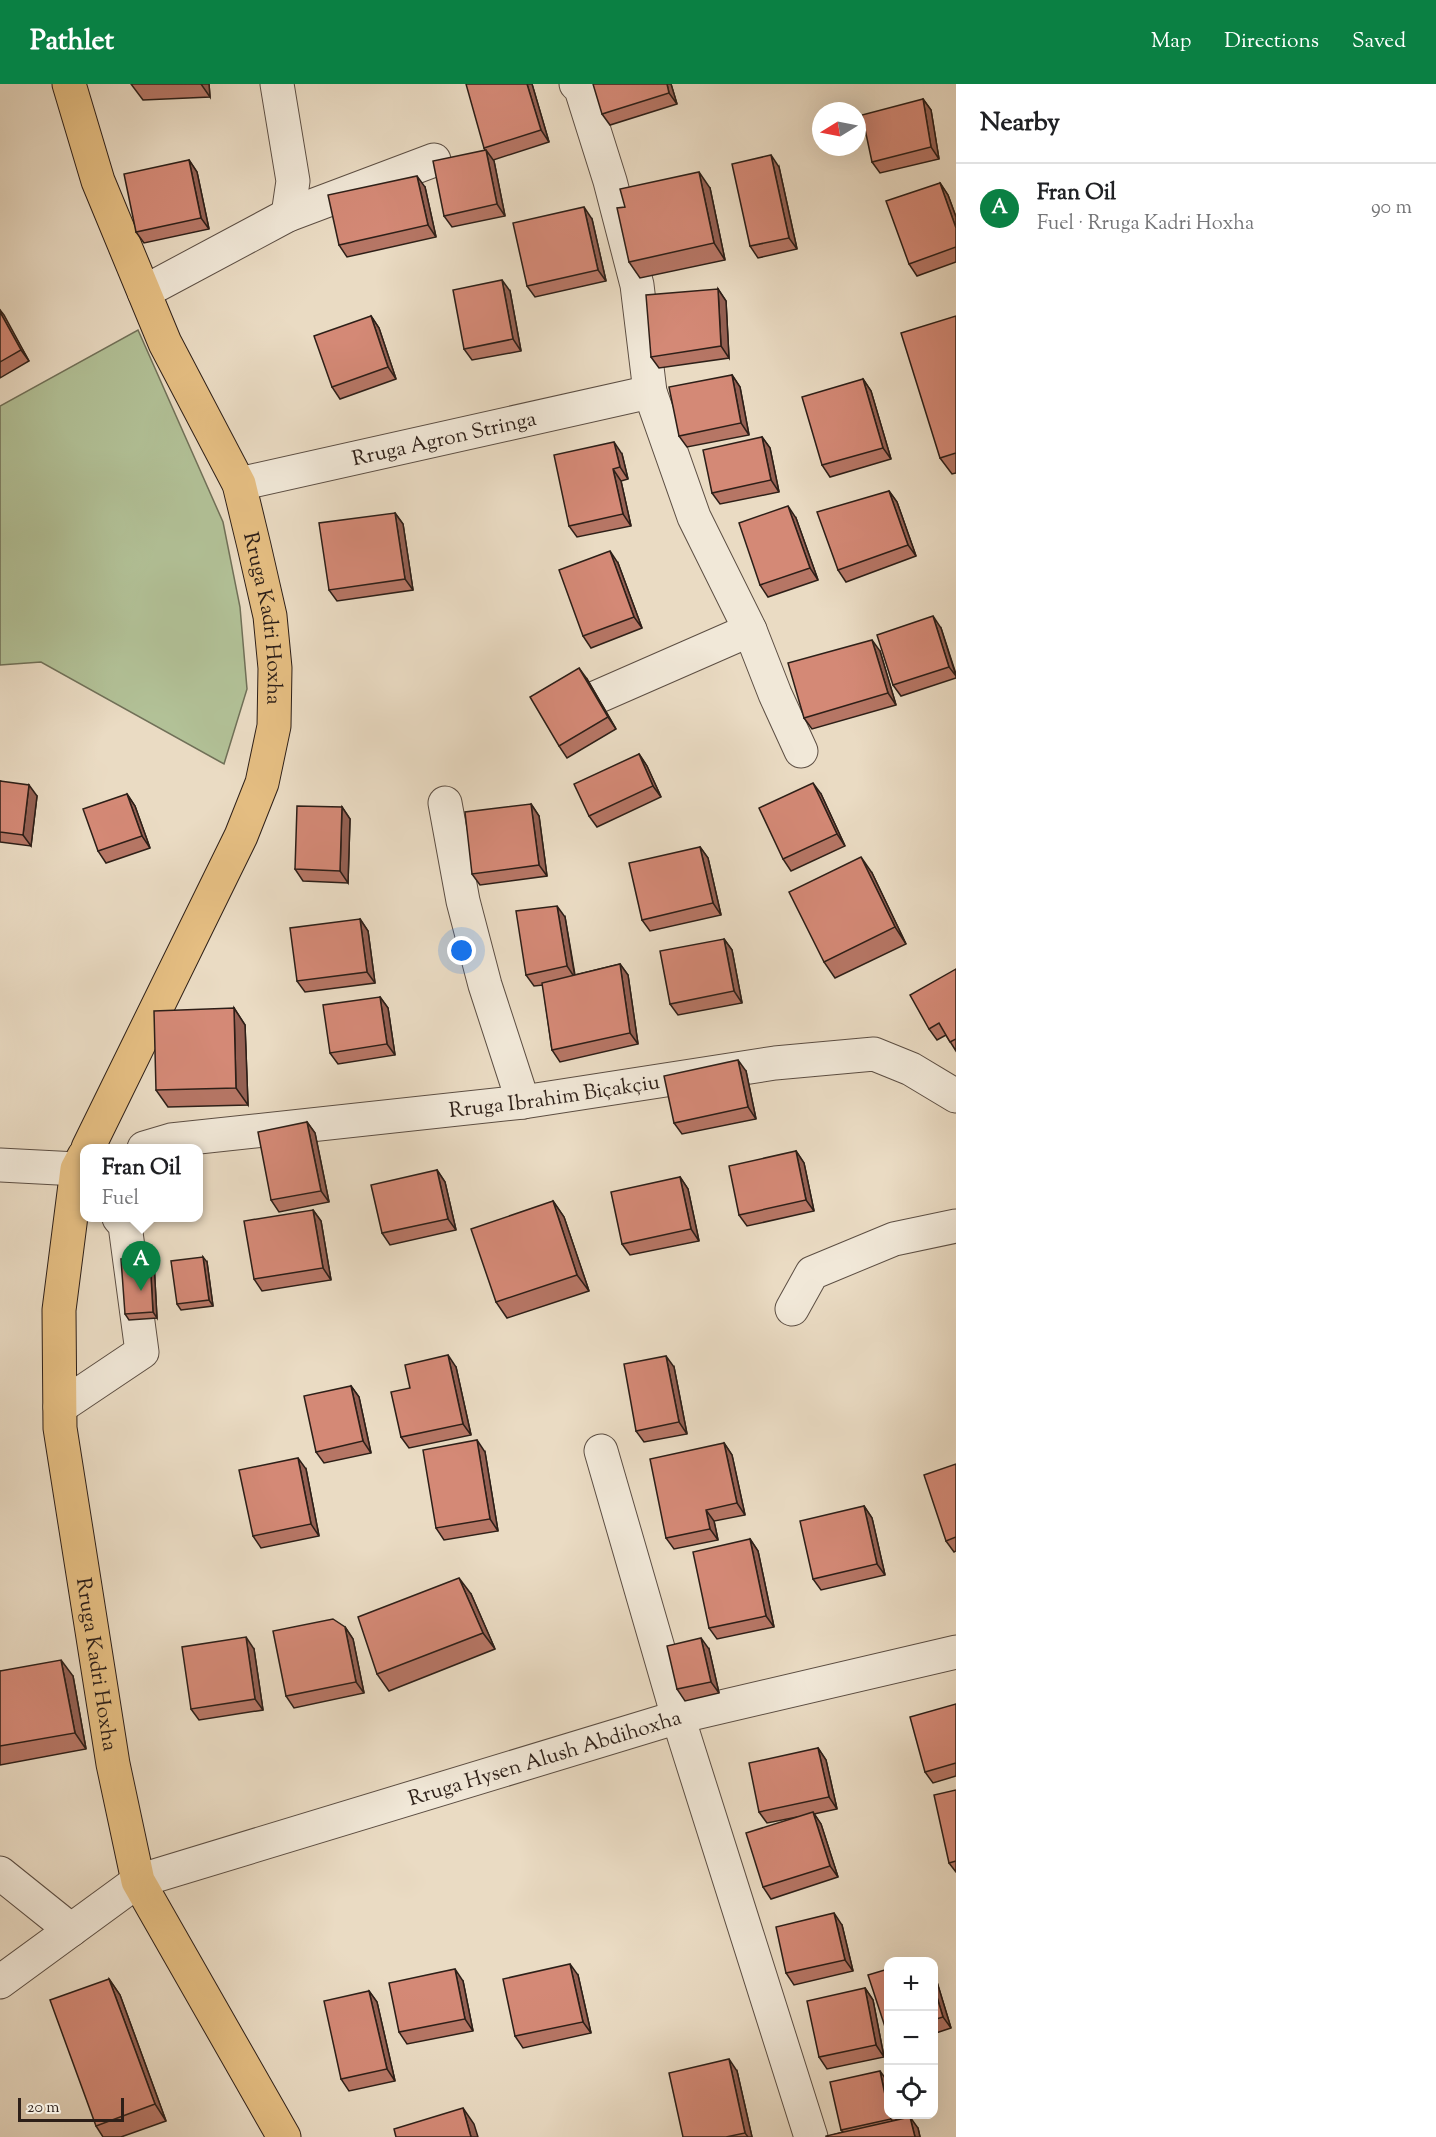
<!DOCTYPE html>
<meta charset="utf-8">
<style>
:root{--surface:#fff;--page:#f6f6f6;--text:#202124;--muted:#757577;--line:#e0e0e0;--accent:#0b8043}
body{margin:0;font-family:"Sorts Mill Goudy",serif;background:var(--page);color:var(--text)}
.controls{position:absolute;right:18px;bottom:18px;display:grid;overflow:hidden;border-radius:12px;box-shadow:0 6px 24px #0002}
.controls button{width:54px;height:54px;display:grid;place-items:center;padding:0;border:0;border-bottom:2px solid var(--line);background:var(--surface);color:var(--text);font:30px sans-serif}
.compass{position:absolute;left:812px;top:18px;width:54px;height:54px;border-radius:50%;background:var(--surface);box-shadow:0 6px 24px #0002;rotate:260deg}
.scale{position:absolute;left:18px;bottom:15px;width:106px;box-sizing:border-box;padding-left:6px;border:3px solid #2d1f18;border-top:0;font-size:16px;line-height:21px;white-space:nowrap;color:#2d1f18;-webkit-text-stroke:4px #f1e8d8;paint-order:stroke}
.you{position:absolute;left:462px;top:867px;width:21px;height:21px;margin:-15px;border:4px solid #fff;border-radius:50%;background:#1a73e8;box-shadow:0 0 0 9px #1a73e833}
.badge{display:grid;place-items:center;width:39px;height:39px;border-radius:50%;background:var(--accent);color:#fff;font-size:20px;font-weight:700}
.pin{position:absolute;translate:-50% -50px;filter:drop-shadow(0 2px 3px #0008)}
.pin::after{content:'';position:absolute;top:32px;width:21px;height:18px;background:inherit;clip-path:polygon(0 0,100% 0,50% 100%)}
.popup{position:absolute;left:80px;top:1060px;width:123px;height:78px;box-sizing:border-box;display:grid;place-content:center;border-radius:12px;background:var(--surface);filter:drop-shadow(0 2px 4px #0005);font-size:20px;white-space:nowrap;color:var(--muted)}
.popup b{font-size:22px;color:var(--text)}
.popup::after{content:'';position:absolute;left:50%;top:100%;margin-left:-12px;border:12px solid transparent;border-top-color:var(--surface)}
.list{margin:0;padding:0;list-style:none}
h2{display:flex;justify-content:space-between;align-items:center;height:78px;margin:0;padding:0 24px;font-size:26px}
h2 small{font-size:20px;font-weight:400;color:var(--muted)}
.list li{display:grid;grid-template-columns:39px 1fr auto;gap:18px;align-items:center;box-sizing:border-box;height:90px;padding:0 24px;border-top:2px solid var(--line)}
.list b{display:block;font-size:22px;white-space:nowrap}
.list p{margin:0;font-size:20px;white-space:nowrap;color:var(--muted)}
.list em{font-size:20px;font-style:normal;color:var(--muted)}
.icon{flex:none;width:33px;height:33px;fill:none;stroke:currentColor;stroke-width:2;stroke-linecap:round;stroke-linejoin:round}
.map{position:relative;flex:none;width:956px;height:2053px;overflow:hidden}
header{display:flex;align-items:center;gap:36px;box-sizing:border-box;height:84px;padding:0 30px;background:var(--accent);color:#fff}
header strong{font-size:28px}
nav{display:flex;gap:33px;margin-inline-start:auto;font-size:21px}
main{display:flex}
aside{flex:1;background:var(--surface)}
.map>svg:first-child{display:block}
.green{fill:#b2c197;stroke:#707058;stroke-width:1.5}
.lines{fill:none;stroke-linecap:round;stroke-linejoin:round}
.minor-casing{stroke:#5c4e43;stroke-width:35}
.major-casing{stroke:#2d1f18;stroke-width:35}
.minor{stroke:#f1e8d8;stroke-width:33}
.major{stroke:#e5be82;stroke-width:33}
.wall{fill:#b67665;stroke:#2d1f18;stroke-width:1.5}
.shaded-wall{fill:#946053;stroke:#2d1f18;stroke-width:1.5}
.building{fill:#d48976;stroke:#2d1f18;stroke-width:1.5}
.labels{text-anchor:middle;stroke-width:4.5;stroke-linejoin:round;paint-order:stroke}
.street-label{font-size:21px;fill:#2d1f18;stroke:#f1e8d8}
</style>
<header>
<strong>Pathlet</strong>
<nav><a>Map</a><a>Directions</a><a>Saved</a></nav>
</header>
<main>
<div class="map">
<svg width="956" height="2053" viewBox="0 0 956 2053">
<rect width="100%" height="100%" fill="#eadbc3"/>
<filter id="stains"><feTurbulence type="fractalNoise" baseFrequency=".00333" numOctaves="4"/><feColorMatrix values="0 0 0 0 .2 0 0 0 0 .09 0 0 0 0 .02 0 0 0 .5 -.17"/></filter>
<radialGradient id="worn" r=".72"><stop offset=".6" stop-color="#630" stop-opacity="0"/><stop offset="1" stop-color="#630" stop-opacity=".3"/></radialGradient>
<polygon class="green" points="138,246 223,438 240,523 247,605 224,680 41,578 0,581 0,322"/>
<g class="lines">
<g class="minor-casing">
<g id="minor">
<polyline points="277,0 293,97 288,131"/>
<polyline points="576,0 581,5 610,97 637,201 650,308 694,433 750,546 775,610 801,667"/>
<polyline points="144,208 288,131 434,76"/>
<path id="s1" d="M239,400L650,308"/>
<polyline points="597,613 750,546"/>
<polyline points="445,719 463,817 485,901 523,1018"/>
<path id="s2" d="M144,1064L171,1056L523,1018L775,979L874,970L911,985L956,1012"/>
<polyline points="0,1081 77,1085 84,1083"/>
<polyline points="792,1225 812,1189 894,1155 956,1142"/>
<polyline points="60,1323 142,1268 125,1141 119,1134"/>
<polyline points="601,1367 678,1633 811,2053"/>
<polyline points="0,1789 71,1846"/>
<path id="s3" d="M0,1898L138,1797L678,1633L956,1568"/>
</g>
</g>
<g class="major-casing">
<g id="major">
<path id="s4" d="M69,0L98,97L165,259L239,400L254,462L270,532L275,584L274,642L262,699L241,752L88,1064"/>
<path id="s5" d="M84,1072L77,1085L59,1226L60,1344L113,1680L138,1797L284,2053"/>
</g>
</g>
<use href="#minor" class="minor"/>
<use href="#major" class="major"/>
</g>
<g class="wall">
<polygon points="131,0 209,0 210,13 143,16"/>
<polygon points="532,0 549,58 493,76 494,77 505,132 452,143 444,132 485,66 484,64"/>
<polygon points="671,0 677,20 610,41 602,30"/>
<polygon points="923,15 931,26 939,75 880,89 872,78"/>
<polygon points="189,76 197,88 209,145 144,159 136,148"/>
<polygon points="779,83 797,165 758,174 750,162"/>
<polygon points="940,99 948,111 956,133 956,178 917,192 909,180"/>
<polygon points="425,103 436,153 347,173 339,161"/>
<polygon points="710,104 725,176 640,194 629,178 625,123"/>
<polygon points="592,135 606,197 535,213 527,202"/>
<polygon points="718,205 726,217 729,274 659,284 651,273"/>
<polygon points="510,207 521,267 472,276 464,265"/>
<polygon points="0,226 29,277 0,294"/>
<polygon points="371,232 379,244 396,295 340,315 332,303"/>
<polygon points="956,232 956,389 952,390 940,374"/>
<polygon points="732,291 740,303 749,351 687,363 679,352"/>
<polygon points="863,295 871,307 891,375 830,393 822,381"/>
<polygon points="762,353 770,364 779,408 720,420 712,409"/>
<polygon points="622,370 628,395 621,397 631,442 577,453 569,442"/>
<polygon points="889,407 897,418 916,472 846,498 838,486"/>
<polygon points="395,429 403,440 413,506 337,517 329,506"/>
<polygon points="796,434 818,496 768,513 760,501"/>
<polygon points="618,479 642,544 591,564 583,552"/>
<polygon points="941,544 956,590 956,594 901,612 893,601"/>
<polygon points="880,567 896,621 812,645 804,634"/>
<polygon points="587,595 616,645 567,674 559,662"/>
<polygon points="639,670 647,682 661,713 597,743 589,732"/>
<polygon points="0,697 37,712 31,762 0,758"/>
<polygon points="127,710 135,722 150,764 106,779 98,767"/>
<polygon points="821,710 845,762 791,787 783,775"/>
<polygon points="531,720 539,732 547,792 480,801 472,790"/>
<polygon points="342,723 350,735 348,799 303,797 295,785"/>
<polygon points="700,763 708,774 721,831 650,847 642,836"/>
<polygon points="872,789 906,860 835,894 824,878"/>
<polygon points="565,833 575,891 620,880 628,891 638,960 560,978 552,966 543,901 534,902 526,891"/>
<polygon points="360,835 368,847 375,899 305,908 297,897"/>
<polygon points="724,855 732,866 742,919 678,931 670,920"/>
<polygon points="956,885 956,967 946,951 937,956 929,945"/>
<polygon points="380,913 388,924 395,971 338,980 330,969"/>
<polygon points="234,924 245,941 248,1021 168,1023 156,1006"/>
<polygon points="746,987 756,1035 682,1050 674,1039"/>
<polygon points="307,1038 315,1049 329,1118 279,1128 271,1116"/>
<polygon points="796,1067 804,1079 814,1127 747,1142 739,1131"/>
<polygon points="437,1086 445,1098 456,1146 390,1161 382,1149"/>
<polygon points="680,1093 688,1105 699,1157 630,1171 622,1160"/>
<polygon points="553,1117 564,1133 589,1207 507,1234 496,1218"/>
<polygon points="313,1126 321,1137 331,1196 262,1207 254,1195"/>
<polygon points="150,1173 154,1179 157,1234 129,1236 125,1230"/>
<polygon points="207,1178 213,1222 181,1226 177,1220"/>
<polygon points="456,1283 471,1351 409,1364 401,1353 410,1304"/>
<polygon points="674,1283 687,1350 644,1358 636,1347"/>
<polygon points="351,1302 359,1313 371,1369 324,1379 316,1368"/>
<polygon points="724,1359 732,1371 745,1431 714,1437 718,1456 674,1465 666,1454"/>
<polygon points="485,1368 498,1447 444,1456 436,1444"/>
<polygon points="956,1380 956,1467 954,1468 946,1457"/>
<polygon points="306,1385 319,1452 261,1464 253,1452"/>
<polygon points="864,1422 872,1434 885,1491 821,1506 813,1495"/>
<polygon points="750,1455 758,1467 774,1543 717,1555 709,1544"/>
<polygon points="471,1510 495,1565 389,1607 377,1590"/>
<polygon points="345,1543 353,1555 364,1609 294,1624 286,1612"/>
<polygon points="254,1565 263,1626 199,1636 191,1625"/>
<polygon points="709,1565 719,1609 685,1617 677,1605"/>
<polygon points="0,1587 73,1592 86,1665 0,1681"/>
<polygon points="956,1620 956,1692 933,1699 925,1688"/>
<polygon points="818,1664 826,1676 837,1725 814,1730 821,1740 838,1793 771,1815 763,1803 797,1733 767,1739 759,1728"/>
<polygon points="956,1706 956,1788 949,1779"/>
<polygon points="842,1841 853,1887 794,1901 786,1889"/>
<polygon points="933,1885 951,1944 933,1950"/>
<polygon points="578,1891 591,1949 523,1964 515,1952"/>
<polygon points="109,1895 120,1911 166,2037 121,2053 103,2053 96,2042"/>
<polygon points="463,1897 473,1947 407,1960 399,1948"/>
<polygon points="865,1904 873,1916 884,1973 827,1985 819,1973"/>
<polygon points="369,1907 377,1918 395,1997 349,2007 341,1995"/>
<polygon points="737,1987 752,2053 683,2053"/>
<polygon points="888,1998 896,2036 918,2044 920,2053 826,2053 843,2048 841,2046"/>
</g>
<g class="shaded-wall">
<polygon points="201,0 209,0 210,13"/>
<polygon points="527,0 532,0 549,58 541,46"/>
<polygon points="667,0 671,0 677,20 669,9"/>
<polygon points="923,15 931,26 939,75 931,63"/>
<polygon points="486,66 494,77 505,132 497,120"/>
<polygon points="771,71 779,83 797,165 789,154"/>
<polygon points="189,76 197,88 209,145 201,134"/>
<polygon points="699,88 710,104 725,176 714,159"/>
<polygon points="417,92 425,103 436,153 428,141"/>
<polygon points="940,99 948,111 956,133 956,144"/>
<polygon points="584,123 592,135 606,197 598,186"/>
<polygon points="502,196 510,207 521,267 513,255"/>
<polygon points="718,205 726,217 729,274 721,262"/>
<polygon points="0,226 4,231 29,277 21,266 0,228"/>
<polygon points="371,232 379,244 396,295 388,283"/>
<polygon points="732,291 740,303 749,351 741,339"/>
<polygon points="863,295 871,307 891,375 883,364"/>
<polygon points="762,353 770,364 779,408 771,396"/>
<polygon points="614,358 622,370 628,395 620,383"/>
<polygon points="613,385 621,397 631,442 623,430"/>
<polygon points="889,407 897,418 916,472 908,461"/>
<polygon points="788,422 796,434 818,496 810,484"/>
<polygon points="395,429 403,440 413,506 405,495"/>
<polygon points="610,467 618,479 642,544 634,533"/>
<polygon points="933,532 941,544 956,592 949,583"/>
<polygon points="872,556 880,567 896,621 888,609"/>
<polygon points="579,584 587,595 616,645 608,633"/>
<polygon points="639,670 647,682 661,713 653,702"/>
<polygon points="813,699 821,710 845,762 837,750"/>
<polygon points="29,701 37,712 31,762 23,751"/>
<polygon points="127,710 135,722 150,764 142,752"/>
<polygon points="531,720 539,732 547,792 539,781"/>
<polygon points="342,723 350,735 348,799 340,787"/>
<polygon points="700,763 708,774 721,831 713,819"/>
<polygon points="861,773 872,789 906,860 895,843"/>
<polygon points="557,822 565,833 575,894 567,882"/>
<polygon points="360,835 368,847 375,899 367,888"/>
<polygon points="724,855 732,866 742,919 734,907"/>
<polygon points="620,880 628,891 638,960 630,949"/>
<polygon points="380,913 388,924 395,971 387,960"/>
<polygon points="234,924 245,941 248,1021 236,1004"/>
<polygon points="738,976 746,987 756,1035 748,1023"/>
<polygon points="307,1038 315,1049 329,1118 321,1107"/>
<polygon points="796,1067 804,1079 814,1127 806,1116"/>
<polygon points="437,1086 445,1098 456,1146 448,1135"/>
<polygon points="680,1093 688,1105 699,1157 691,1145"/>
<polygon points="553,1117 564,1133 589,1207 577,1191"/>
<polygon points="313,1126 321,1137 331,1196 323,1184"/>
<polygon points="150,1173 154,1179 157,1234 153,1228"/>
<polygon points="203,1173 207,1178 213,1222 209,1216"/>
<polygon points="448,1271 456,1283 471,1351 463,1340"/>
<polygon points="666,1272 674,1283 687,1350 679,1338"/>
<polygon points="351,1302 359,1313 371,1369 363,1357"/>
<polygon points="477,1356 485,1368 498,1447 490,1435"/>
<polygon points="724,1359 732,1371 745,1431 737,1419"/>
<polygon points="298,1374 306,1385 319,1452 311,1440"/>
<polygon points="864,1422 872,1434 885,1491 877,1480"/>
<polygon points="706,1426 714,1437 718,1456 710,1445"/>
<polygon points="750,1455 758,1467 774,1543 766,1532"/>
<polygon points="459,1494 471,1510 495,1565 483,1549"/>
<polygon points="345,1543 353,1555 364,1609 356,1598"/>
<polygon points="246,1553 254,1565 263,1626 255,1615"/>
<polygon points="701,1554 709,1565 719,1609 711,1598"/>
<polygon points="61,1576 73,1592 86,1665 75,1649"/>
<polygon points="818,1664 826,1676 837,1725 829,1713"/>
<polygon points="813,1728 821,1740 838,1793 830,1782"/>
<polygon points="834,1829 842,1841 853,1887 845,1876"/>
<polygon points="570,1880 578,1891 591,1949 583,1938"/>
<polygon points="455,1885 463,1897 473,1947 465,1935"/>
<polygon points="933,1885 951,1944 943,1933 933,1900"/>
<polygon points="109,1895 120,1911 166,2037 155,2020"/>
<polygon points="865,1904 873,1916 884,1973 876,1961"/>
<polygon points="369,1907 377,1918 395,1997 387,1985"/>
<polygon points="729,1975 737,1987 752,2053 748,2053 745,2049"/>
<polygon points="880,1987 888,1998 888,2025"/>
<polygon points="463,2024 474,2040 478,2053 471,2053"/>
<polygon points="890,2031 895,2031 899,2047 891,2035"/>
<polygon points="910,2033 918,2044 920,2053 915,2053"/>
</g>
<g class="building">
<polygon points="466,0 527,0 541,46 484,64"/>
<polygon points="593,0 667,0 669,9 602,30"/>
<polygon points="923,15 931,63 872,78 862,31"/>
<polygon points="486,66 497,120 444,132 433,77"/>
<polygon points="771,71 789,154 750,162 732,80"/>
<polygon points="189,76 201,134 136,148 124,90"/>
<polygon points="699,88 714,159 629,178 617,124 625,123 620,105"/>
<polygon points="417,92 428,141 339,161 328,111"/>
<polygon points="940,99 956,144 956,163 909,180 886,117"/>
<polygon points="584,123 598,186 527,202 513,139"/>
<polygon points="502,196 513,255 464,265 453,206"/>
<polygon points="718,205 721,262 651,273 646,211"/>
<polygon points="0,228 21,266 0,278"/>
<polygon points="371,232 388,283 332,303 314,252"/>
<polygon points="956,232 956,369 940,374 901,249"/>
<polygon points="732,291 741,339 679,352 669,303"/>
<polygon points="863,295 883,364 822,381 802,313"/>
<polygon points="762,353 771,396 712,409 703,366"/>
<polygon points="614,358 620,383 613,385 623,430 569,442 554,371"/>
<polygon points="889,407 908,461 838,486 817,428"/>
<polygon points="788,422 810,484 760,501 739,439"/>
<polygon points="395,429 405,495 329,506 319,439"/>
<polygon points="610,467 634,533 583,552 559,486"/>
<polygon points="933,532 949,583 893,601 877,551"/>
<polygon points="872,556 888,609 804,634 788,579"/>
<polygon points="579,584 608,633 559,662 530,613"/>
<polygon points="639,670 653,702 589,732 574,700"/>
<polygon points="0,697 29,701 23,751 0,748"/>
<polygon points="813,699 837,750 783,775 759,724"/>
<polygon points="127,710 142,752 98,767 83,725"/>
<polygon points="531,720 539,781 472,790 465,728"/>
<polygon points="297,722 342,723 340,787 295,785"/>
<polygon points="700,763 713,819 642,836 629,779"/>
<polygon points="861,773 895,843 824,878 789,808"/>
<polygon points="557,822 567,882 526,891 516,827"/>
<polygon points="360,835 367,888 297,897 290,844"/>
<polygon points="724,855 734,907 670,920 660,867"/>
<polygon points="620,880 630,949 552,966 542,899"/>
<polygon points="956,885 956,955 950,958 939,939 929,945 910,911"/>
<polygon points="380,913 387,960 330,969 323,921"/>
<polygon points="234,924 236,1004 156,1006 154,927"/>
<polygon points="738,976 748,1023 674,1039 664,992"/>
<polygon points="307,1038 321,1107 271,1116 258,1048"/>
<polygon points="796,1067 806,1116 739,1131 729,1082"/>
<polygon points="437,1086 448,1135 382,1149 371,1101"/>
<polygon points="680,1093 691,1145 622,1160 611,1108"/>
<polygon points="553,1117 577,1191 496,1218 471,1145"/>
<polygon points="313,1126 323,1184 254,1195 244,1137"/>
<polygon points="150,1173 153,1228 125,1230 121,1175"/>
<polygon points="203,1173 209,1216 177,1220 171,1177"/>
<polygon points="448,1271 463,1340 401,1353 391,1308 410,1304 405,1281"/>
<polygon points="666,1272 679,1338 636,1347 624,1280"/>
<polygon points="351,1302 363,1357 316,1368 304,1312"/>
<polygon points="477,1356 490,1435 436,1444 423,1366"/>
<polygon points="724,1359 737,1419 706,1426 710,1445 666,1454 650,1375"/>
<polygon points="298,1374 311,1440 253,1452 239,1386"/>
<polygon points="956,1380 956,1453 946,1457 924,1391"/>
<polygon points="864,1422 877,1480 813,1495 800,1437"/>
<polygon points="750,1455 766,1532 709,1544 693,1468"/>
<polygon points="459,1494 483,1549 377,1590 358,1533"/>
<polygon points="333,1535 345,1543 356,1598 286,1612 273,1547"/>
<polygon points="246,1553 255,1615 191,1625 182,1563"/>
<polygon points="701,1554 711,1598 677,1605 667,1562"/>
<polygon points="61,1576 75,1649 0,1662 0,1587"/>
<polygon points="956,1620 956,1679 925,1688 910,1633"/>
<polygon points="818,1664 829,1713 759,1728 749,1679"/>
<polygon points="956,1706 956,1777 949,1779 934,1711"/>
<polygon points="813,1728 830,1782 763,1803 746,1749"/>
<polygon points="834,1829 845,1876 786,1889 776,1843"/>
<polygon points="926,1874 927,1878 914,1878"/>
<polygon points="570,1880 583,1938 515,1952 503,1895"/>
<polygon points="455,1885 465,1935 399,1948 389,1899"/>
<polygon points="888,1885 888,1952 868,1891"/>
<polygon points="109,1895 155,2020 96,2042 50,1916"/>
<polygon points="933,1900 943,1933 933,1936"/>
<polygon points="865,1904 876,1961 819,1973 807,1917"/>
<polygon points="369,1907 387,1985 341,1995 324,1917"/>
<polygon points="729,1975 745,2049 726,2053 683,2053 669,1989"/>
<polygon points="880,1987 888,2025 888,2031 890,2031 891,2035 841,2046 830,1998"/>
<polygon points="463,2024 471,2053 396,2053 394,2045"/>
<polygon points="910,2033 915,2053 826,2053 826,2052"/>
</g>
<g class="labels">
<g class="street-label">
<text dy="7" stroke="none"><textPath href="#s1" startOffset="210">Rruga Agron Stringa</textPath></text>
<text dy="7" stroke="none"><textPath href="#s4" startOffset="573">Rruga Kadri Hoxha</textPath></text>
<text dy="7" stroke="none"><textPath href="#s2" startOffset="414">Rruga Ibrahim Biçakçiu</textPath></text>
<text dy="7" stroke="none"><textPath href="#s5" startOffset="514">Rruga Kadri Hoxha</textPath></text>
<text dy="7" stroke="none"><textPath href="#s3" startOffset="596">Rruga Hysen Alush Abdihoxha</textPath></text>
</g>
</g>
<rect width="100%" height="100%" filter="url(#stains)"/>
<rect width="100%" height="100%" fill="url(#worn)"/>
</svg>
<div class="controls">
<button>+</button>
<button>−</button>
<button><svg class="icon" aria-label="locate" viewBox="0 0 24 24"><circle cx="12" cy="12" r="6"/><path d="M12 2v4M12 18v4M2 12h4M18 12h4"/></svg></button>
</div>
<svg class="compass" viewBox="-18 -18 36 36"><path d="M0-13l5 13h-10z" fill="#e53935"/><path d="M0 13l5-13h-10z" fill="#757577"/></svg>
<div class="scale">20 m</div>
<div class="you"></div>
<div class="pin badge" style="left:141px;top:1207px">A</div>
<div class="popup"><b>Fran Oil</b>Fuel</div>
</div>
<aside>
<h2>Nearby<small></small></h2>
<ul class="list">
<li><span class="badge">A</span><div><b>Fran Oil</b><p>Fuel · Rruga Kadri Hoxha</p></div><em>90 m</em></li>
</ul>
</aside>
</main>
